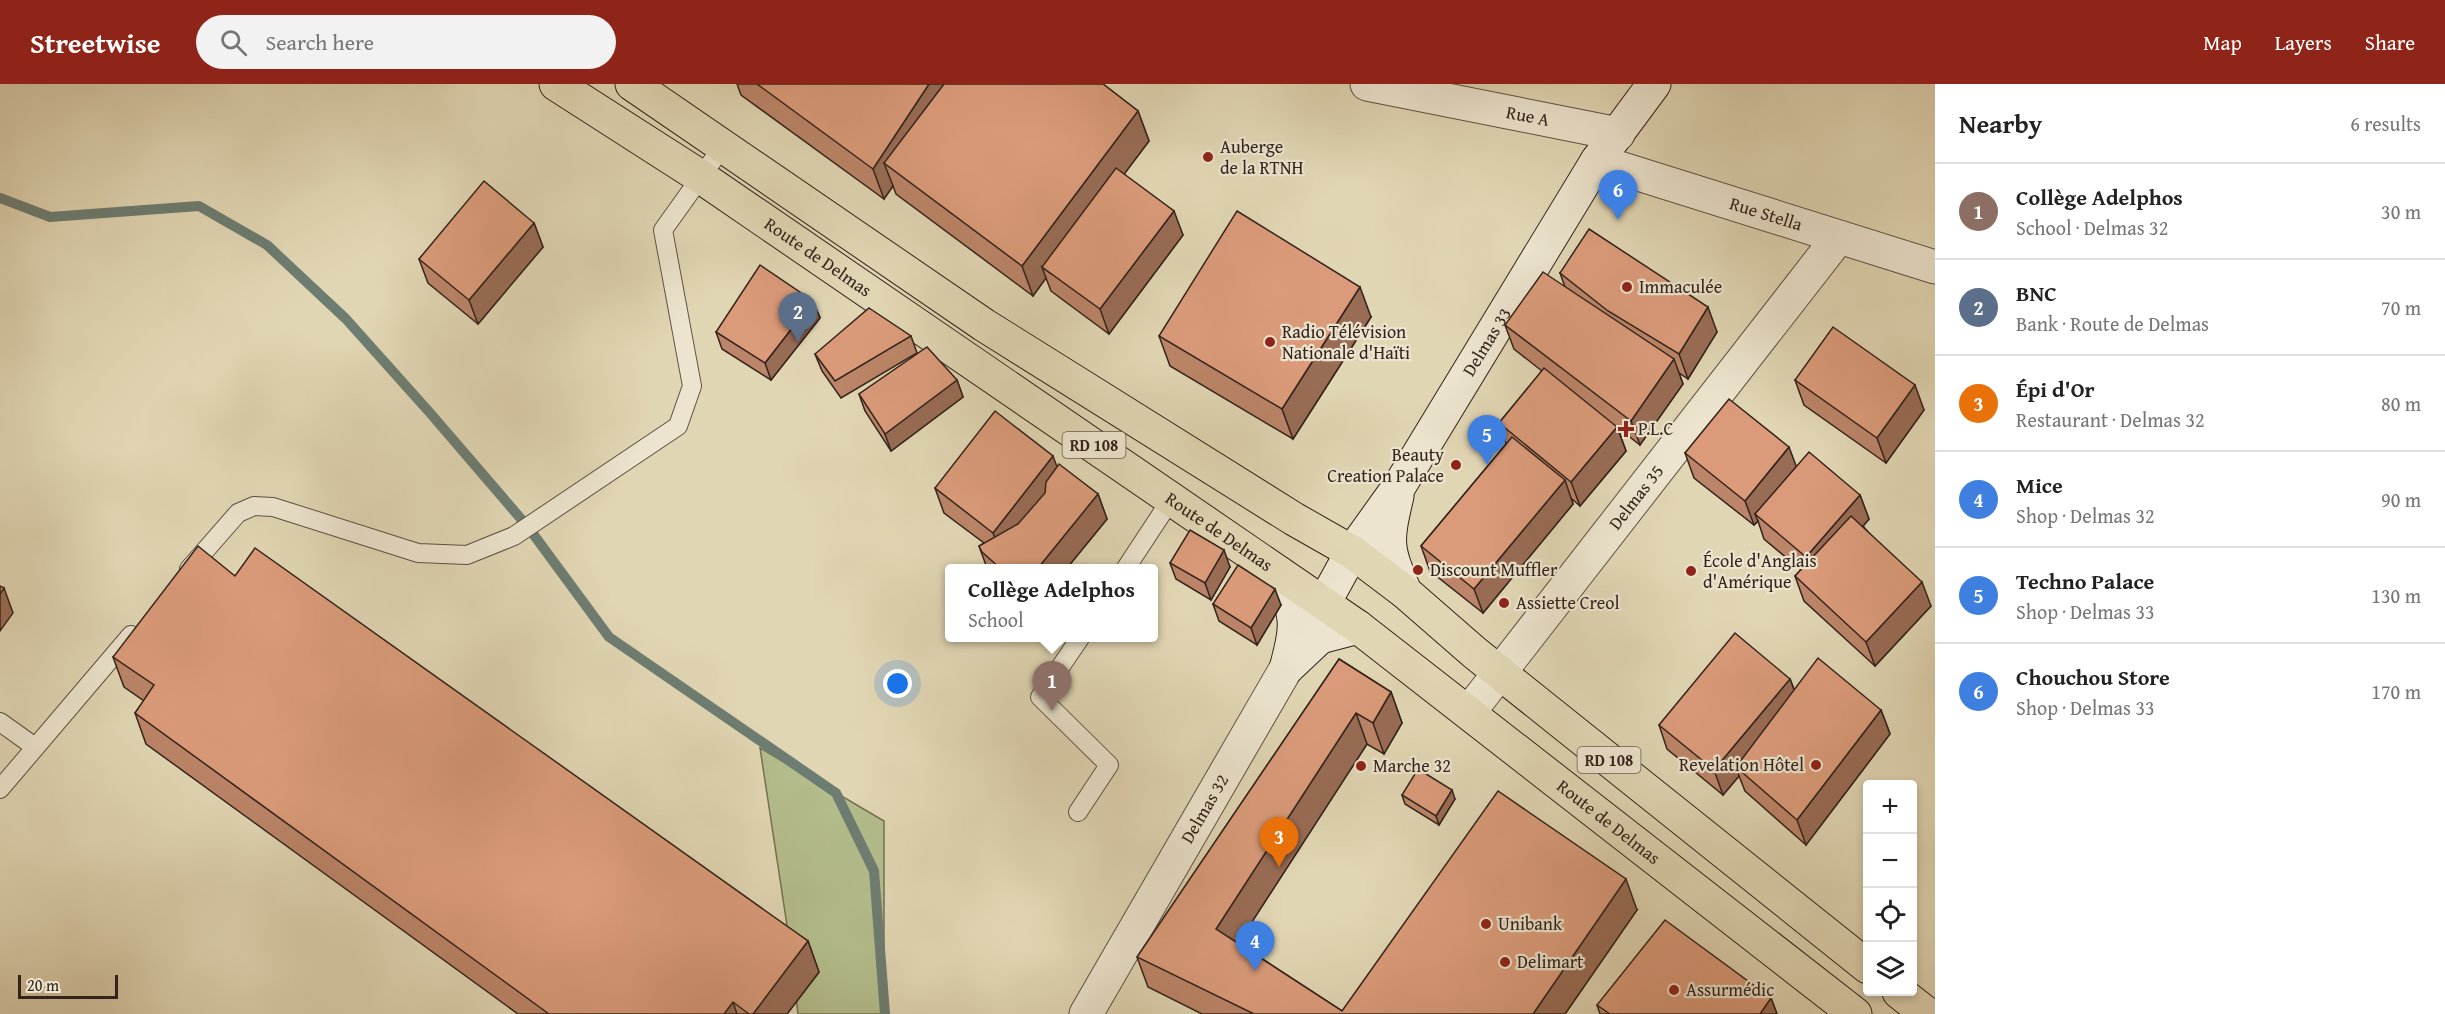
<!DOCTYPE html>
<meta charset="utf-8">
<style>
:root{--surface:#fff;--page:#f2f2f2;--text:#222;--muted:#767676;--line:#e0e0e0;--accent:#8f2418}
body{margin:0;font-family:"Gentium Book Plus",serif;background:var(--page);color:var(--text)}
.controls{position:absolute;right:18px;bottom:18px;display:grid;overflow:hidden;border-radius:6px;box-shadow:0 3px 9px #0003}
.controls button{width:54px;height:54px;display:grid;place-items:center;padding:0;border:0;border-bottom:2px solid var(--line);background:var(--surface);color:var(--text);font:30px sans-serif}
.scale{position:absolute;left:18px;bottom:15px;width:100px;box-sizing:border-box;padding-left:6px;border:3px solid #33231c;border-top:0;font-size:16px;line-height:21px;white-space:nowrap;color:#33231c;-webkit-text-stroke:4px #ece4ce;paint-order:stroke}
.you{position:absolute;left:898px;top:600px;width:21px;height:21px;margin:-15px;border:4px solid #fff;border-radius:50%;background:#1a73e8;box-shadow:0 0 0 9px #1a73e833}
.badge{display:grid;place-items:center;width:39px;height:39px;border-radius:50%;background:var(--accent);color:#fff;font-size:20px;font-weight:700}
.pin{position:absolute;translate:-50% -50px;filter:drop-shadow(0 2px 3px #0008)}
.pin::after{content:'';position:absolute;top:32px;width:21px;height:18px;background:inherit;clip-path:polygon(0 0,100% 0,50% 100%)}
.popup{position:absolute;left:945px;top:480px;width:213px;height:78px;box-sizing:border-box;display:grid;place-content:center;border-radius:6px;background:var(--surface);filter:drop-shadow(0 2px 4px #0005);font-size:20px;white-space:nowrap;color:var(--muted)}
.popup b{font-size:22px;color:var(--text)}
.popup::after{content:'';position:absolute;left:50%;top:100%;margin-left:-12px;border:12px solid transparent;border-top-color:var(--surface)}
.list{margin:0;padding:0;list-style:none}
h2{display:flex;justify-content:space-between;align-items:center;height:78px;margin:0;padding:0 24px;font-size:26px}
h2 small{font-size:20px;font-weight:400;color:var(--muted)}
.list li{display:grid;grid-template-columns:39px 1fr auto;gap:18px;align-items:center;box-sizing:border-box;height:96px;padding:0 24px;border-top:2px solid var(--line)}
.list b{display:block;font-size:22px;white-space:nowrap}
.list p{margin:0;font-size:20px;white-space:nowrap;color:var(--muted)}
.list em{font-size:20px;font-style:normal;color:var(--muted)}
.icon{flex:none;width:33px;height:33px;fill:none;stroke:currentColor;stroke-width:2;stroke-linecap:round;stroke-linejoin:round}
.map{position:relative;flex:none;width:1935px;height:930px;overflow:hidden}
header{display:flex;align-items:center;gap:36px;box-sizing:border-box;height:84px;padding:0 30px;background:var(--accent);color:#fff}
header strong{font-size:28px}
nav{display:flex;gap:33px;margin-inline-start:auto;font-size:21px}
.search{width:420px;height:54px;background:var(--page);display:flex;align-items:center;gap:15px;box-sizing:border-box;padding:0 21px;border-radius:33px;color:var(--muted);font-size:22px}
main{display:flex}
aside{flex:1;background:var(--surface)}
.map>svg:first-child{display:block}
.green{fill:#b4bd8c;stroke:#747054;stroke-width:1.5}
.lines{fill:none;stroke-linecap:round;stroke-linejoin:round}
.stream{stroke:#6d7d72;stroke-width:10}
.service-casing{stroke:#5e5042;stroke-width:20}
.minor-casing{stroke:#5e5042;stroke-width:35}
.tertiary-casing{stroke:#5e5042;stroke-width:35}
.secondary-casing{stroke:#33231c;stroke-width:35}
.primary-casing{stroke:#33231c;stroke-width:35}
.service{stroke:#ece4ce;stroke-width:18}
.minor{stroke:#ece4ce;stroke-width:33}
.tertiary{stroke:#ece4ce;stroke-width:33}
.secondary{stroke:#ece4ce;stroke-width:33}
.primary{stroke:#e1d6b4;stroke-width:33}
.wall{fill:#bc8569;stroke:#33231c;stroke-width:1.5}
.shaded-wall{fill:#996c55;stroke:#33231c;stroke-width:1.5}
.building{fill:#db9b7a;stroke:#33231c;stroke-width:1.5}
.poi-dot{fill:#8f2418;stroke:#ece4ce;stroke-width:2}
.labels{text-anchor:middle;stroke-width:4.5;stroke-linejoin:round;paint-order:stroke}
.shield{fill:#ece4ce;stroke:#6a5d51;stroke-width:1.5}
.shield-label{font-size:16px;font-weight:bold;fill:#33231c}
.street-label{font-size:18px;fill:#33231c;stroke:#ece4ce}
.poi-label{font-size:18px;fill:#33231c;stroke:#ece4ce;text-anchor:start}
</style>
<header>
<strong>Streetwise</strong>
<div class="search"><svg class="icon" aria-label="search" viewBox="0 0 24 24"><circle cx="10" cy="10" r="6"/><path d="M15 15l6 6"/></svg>Search here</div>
<nav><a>Map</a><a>Layers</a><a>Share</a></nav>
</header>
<main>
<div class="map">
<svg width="1935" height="930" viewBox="0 0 1935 930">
<rect width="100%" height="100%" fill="#e1d6b4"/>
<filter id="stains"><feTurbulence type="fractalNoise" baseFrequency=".00333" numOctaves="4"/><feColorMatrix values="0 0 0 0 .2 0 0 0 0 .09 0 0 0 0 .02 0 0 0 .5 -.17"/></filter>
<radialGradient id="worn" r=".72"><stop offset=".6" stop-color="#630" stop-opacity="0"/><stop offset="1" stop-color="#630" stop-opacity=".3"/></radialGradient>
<polygon class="green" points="760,664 884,737 884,930 798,930 790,861"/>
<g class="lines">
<polyline class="stream" points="0,114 50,133 199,122 267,161 346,235 431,330 528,443 609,553 836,709 874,787 885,930"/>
<g class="service-casing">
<g id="service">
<polyline points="1126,484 1172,414"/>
<polyline points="189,485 238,429 254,422 273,423 418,469 467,471 514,452 678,342 692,302 663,146 723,62"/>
<polyline points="0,638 35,663"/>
<polyline points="0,705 131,551"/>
<polyline points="1078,728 1109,681 1040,613 1080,554"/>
</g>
</g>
<g class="minor-casing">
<g id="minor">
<path id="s1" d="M1367,0L1618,50"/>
<path id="s2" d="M1597,77L1935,183"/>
<path id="s3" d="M1469,628L1838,154"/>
</g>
</g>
<g class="tertiary-casing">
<g id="tertiary">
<path id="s4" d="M1086,930L1324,519"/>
</g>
</g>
<g class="secondary-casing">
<g id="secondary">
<path d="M1397,412C1386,459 1386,463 1405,508"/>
<path d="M1279,489C1298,533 1298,539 1286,585"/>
<path id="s5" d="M1324,519L1352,468L1400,401L1597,77L1654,0"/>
<polyline points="1286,585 1320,553 1358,543"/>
</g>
</g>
<g class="primary-casing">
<g id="primary">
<path id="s6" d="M556,0L701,93L1358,543L1855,930"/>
<polyline points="632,0 984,241 1294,435 1352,468 1405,508 1475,569 1868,883"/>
<polyline points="1899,908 1927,930"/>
</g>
</g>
<use href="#service" class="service"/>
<use href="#minor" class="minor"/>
<use href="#tertiary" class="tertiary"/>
<use href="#secondary" class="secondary"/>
<use href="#primary" class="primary"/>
</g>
<g class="wall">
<polygon points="737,0 1103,0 1138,27 1149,57 1124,90 1183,151 1109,250 1051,207 1046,194 1033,212 896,110 893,102 884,115 741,11"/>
<polygon points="534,139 543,163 478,240 428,199 419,175"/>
<polygon points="1560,189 1717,248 1688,295 1679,289 1683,300 1640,361 1618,344 1626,367 1580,422 1572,415 1573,420 1483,529 1430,487 1421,462 1506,360 1499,339 1542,287 1514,265 1505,241 1565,203"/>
<polygon points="813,217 820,234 771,296 722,265 716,248"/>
<polygon points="1371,233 1293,355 1170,282 1159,252"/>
<polygon points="911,252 917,269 841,314 822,287 815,270"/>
<polygon points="957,296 963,313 891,367 865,327 859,310"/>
<polygon points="1795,296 1924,326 1886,379 1804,321"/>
<polygon points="1685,369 1796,383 1860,411 1869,435 1863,442 1931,522 1875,582 1804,517 1795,492 1801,486 1764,455 1758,437 1754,441 1694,394"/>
<polygon points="1057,383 1098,410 1107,435 1067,484 987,484 979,462 984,459 944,429 935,404"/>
<polygon points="1170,479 1230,483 1211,516 1176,495"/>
<polygon points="235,492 808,857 819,888 787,930 518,930 146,660 135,629 144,617 124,603 113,573"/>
<polygon points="1213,520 1281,521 1257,561 1219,537"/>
<polygon points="1339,575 1391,608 1402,639 1384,670 1367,660 1238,859 1342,927 1637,826 1565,930 1202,930 1148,903 1137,873"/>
<polygon points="1790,595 1794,605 1881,626 1890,650 1806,761 1745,707 1739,692 1723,711 1667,665 1659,641"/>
<polygon points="1402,711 1455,715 1439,741 1405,720"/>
<polygon points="1771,914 1777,930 1600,930 1597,921"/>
</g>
<g class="shaded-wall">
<polygon points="929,0 961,0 884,79 893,102 884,115 873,85"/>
<polygon points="1138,27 1149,57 1050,189 1042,183 1046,194 1033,212 1022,182"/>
<polygon points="1174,127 1183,151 1109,250 1100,225"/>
<polygon points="534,139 543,163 478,240 469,216"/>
<polygon points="1360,203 1371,233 1293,355 1282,325"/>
<polygon points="813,217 820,234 771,296 765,279"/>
<polygon points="1708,223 1717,248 1688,295 1679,270"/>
<polygon points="1674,275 1683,300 1640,361 1631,337"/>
<polygon points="957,296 963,313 891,367 885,350"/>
<polygon points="1915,301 1924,326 1886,379 1877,354"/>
<polygon points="1617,343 1626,367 1580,422 1571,398"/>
<polygon points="1789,363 1798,387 1755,430 1758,437 1754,441 1745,417"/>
<polygon points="1053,372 1062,396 1002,473 993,449"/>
<polygon points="1565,396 1573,420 1483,529 1474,505"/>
<polygon points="1098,410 1107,435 1067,484 1038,484"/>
<polygon points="1860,411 1869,435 1815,498 1806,473"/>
<polygon points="1224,466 1230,483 1211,516 1205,499"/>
<polygon points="1922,498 1931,522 1875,582 1866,558"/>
<polygon points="4,504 13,529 0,547 0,510"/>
<polygon points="1275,505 1281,521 1257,561 1251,544"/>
<polygon points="1790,595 1799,619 1736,683 1739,692 1723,711 1714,686"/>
<polygon points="1391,608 1402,639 1384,670 1373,639"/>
<polygon points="1881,626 1890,650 1806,761 1797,736"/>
<polygon points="1356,629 1367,660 1228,875 1216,845"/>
<polygon points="1452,706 1455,715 1439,741 1436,732"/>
<polygon points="1626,795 1637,826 1565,930 1533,930"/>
<polygon points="808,857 819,888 787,930 753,930"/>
<polygon points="1771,914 1777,930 1760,930"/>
<polygon points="733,918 737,930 724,930"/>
</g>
<g class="building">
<polygon points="757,0 929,0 873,85"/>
<polygon points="944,0 1103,0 1138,27 1022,182 884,79"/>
<polygon points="1116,84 1174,127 1100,225 1042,183"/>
<polygon points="484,97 534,139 469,216 419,175"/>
<polygon points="1237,127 1360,203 1282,325 1159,252"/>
<polygon points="1589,145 1708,223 1679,270 1608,227 1560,189"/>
<polygon points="760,181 813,217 765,279 716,248"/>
<polygon points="1543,188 1674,275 1631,337 1505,241"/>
<polygon points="869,224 911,252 835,297 815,270"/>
<polygon points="1833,243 1915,301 1877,354 1795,296"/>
<polygon points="927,263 957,296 885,350 859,310"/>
<polygon points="1544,284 1617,343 1571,398 1499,339"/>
<polygon points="1729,315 1789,363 1745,417 1685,369"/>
<polygon points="995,327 1053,372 993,449 935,404"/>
<polygon points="1512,353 1565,396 1474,505 1421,462"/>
<polygon points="1809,368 1860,411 1806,473 1755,430"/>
<polygon points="1059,380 1098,410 1038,484 1000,484 982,468 979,462 1018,440 1045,409 1046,398"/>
<polygon points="1851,432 1922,498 1866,558 1795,492"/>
<polygon points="1190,446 1224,466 1205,499 1170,479"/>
<polygon points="198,462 235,492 255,464 808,857 753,930 749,930 733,918 724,930 549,930 135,629 154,601 113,573"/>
<polygon points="1238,481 1275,505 1251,544 1213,520"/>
<polygon points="0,502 4,504 0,510"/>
<polygon points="1735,549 1790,595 1714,686 1659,641"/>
<polygon points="1818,574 1881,626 1797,736 1736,683"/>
<polygon points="1339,575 1391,608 1373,639 1356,629 1216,845 1342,927 1498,707 1626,795 1533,930 1254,930 1137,873"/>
<polygon points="1418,685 1452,706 1436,732 1402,711"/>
<polygon points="1665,836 1771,914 1760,930 1610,930 1597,921"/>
</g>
<g class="poi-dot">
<circle cx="1208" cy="73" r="6"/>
<circle cx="1627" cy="203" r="6"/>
<circle cx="1270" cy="258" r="6"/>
<path d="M1623 336h6v6h6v6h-6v6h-6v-6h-6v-6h6z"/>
<circle cx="1456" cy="381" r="6"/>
<circle cx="1418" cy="486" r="6"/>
<circle cx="1691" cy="487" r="6"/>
<circle cx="1504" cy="519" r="6"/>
<circle cx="1816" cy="681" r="6"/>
<circle cx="1361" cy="682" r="6"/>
<circle cx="1486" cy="840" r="6"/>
<circle cx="1505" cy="878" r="6"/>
<circle cx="1674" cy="906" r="6"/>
</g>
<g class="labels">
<g class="shield">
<rect x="1062.5" y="348" width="63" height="26" rx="4.5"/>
<rect x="1577.5" y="663" width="63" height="26" rx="4.5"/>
</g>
<g class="shield-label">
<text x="1094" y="367">RD 108</text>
<text x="1609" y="682">RD 108</text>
</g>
<g class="street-label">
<text dy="6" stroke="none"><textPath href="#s1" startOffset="164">Rue A</textPath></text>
<text dy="6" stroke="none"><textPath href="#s2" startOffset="177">Rue Stella</textPath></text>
<text dy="6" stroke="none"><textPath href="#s6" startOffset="314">Route de Delmas</textPath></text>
<text dy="6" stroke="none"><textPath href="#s5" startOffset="308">Delmas 33</textPath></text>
<text dy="6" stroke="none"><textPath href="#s3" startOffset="272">Delmas 35</textPath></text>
<text dy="6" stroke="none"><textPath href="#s6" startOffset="800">Route de Delmas</textPath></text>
<text dy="6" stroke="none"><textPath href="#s4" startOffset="237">Delmas 32</textPath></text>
<text dy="6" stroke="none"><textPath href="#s6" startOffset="1286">Route de Delmas</textPath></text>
</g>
<g class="poi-label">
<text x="1220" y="69">Auberge<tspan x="1220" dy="21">de la RTNH</tspan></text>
<text x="1639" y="209">Immaculée</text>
<text x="1282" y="254">Radio Télévision<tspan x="1282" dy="21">Nationale d'Haïti</tspan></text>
<text x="1638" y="351">P.L.C</text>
<text x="1444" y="377" text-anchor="end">Beauty<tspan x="1444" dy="21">Creation Palace</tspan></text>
<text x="1703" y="483">École d'Anglais<tspan x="1703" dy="21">d'Amérique</tspan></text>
<text x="1430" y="492">Discount Muffler</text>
<text x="1516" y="525">Assiette Creol</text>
<text x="1804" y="687" text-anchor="end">Revelation Hôtel</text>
<text x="1373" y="688">Marche 32</text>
<text x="1498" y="846">Unibank</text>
<text x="1517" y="884">Delimart</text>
<text x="1686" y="912">Assurmédic</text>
</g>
</g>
<rect width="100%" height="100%" filter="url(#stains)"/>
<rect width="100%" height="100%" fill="url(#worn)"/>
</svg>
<div class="controls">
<button>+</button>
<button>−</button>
<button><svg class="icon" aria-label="locate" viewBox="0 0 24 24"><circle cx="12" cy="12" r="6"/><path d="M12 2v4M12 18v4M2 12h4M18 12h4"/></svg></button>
<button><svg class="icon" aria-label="layers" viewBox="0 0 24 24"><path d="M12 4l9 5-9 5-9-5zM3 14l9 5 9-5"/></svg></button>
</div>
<div class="scale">20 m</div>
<div class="you"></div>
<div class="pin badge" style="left:1052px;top:627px;background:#8d6e63">1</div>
<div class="popup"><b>Collège Adelphos</b>School</div>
<div class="pin badge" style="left:798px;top:258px;background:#5c6f8a">2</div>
<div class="pin badge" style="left:1279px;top:783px;background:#e8710a">3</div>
<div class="pin badge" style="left:1255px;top:887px;background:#3f7fe0">4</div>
<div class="pin badge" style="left:1487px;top:381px;background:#3f7fe0">5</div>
<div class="pin badge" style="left:1618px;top:136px;background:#3f7fe0">6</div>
</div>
<aside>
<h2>Nearby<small>6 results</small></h2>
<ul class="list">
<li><span class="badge" style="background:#8d6e63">1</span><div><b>Collège Adelphos</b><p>School · Delmas 32</p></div><em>30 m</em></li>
<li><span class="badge" style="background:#5c6f8a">2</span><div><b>BNC</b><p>Bank · Route de Delmas</p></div><em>70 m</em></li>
<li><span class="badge" style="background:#e8710a">3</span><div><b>Épi d'Or</b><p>Restaurant · Delmas 32</p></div><em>80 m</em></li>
<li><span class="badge" style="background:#3f7fe0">4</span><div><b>Mice</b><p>Shop · Delmas 32</p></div><em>90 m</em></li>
<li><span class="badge" style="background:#3f7fe0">5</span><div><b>Techno Palace</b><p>Shop · Delmas 33</p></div><em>130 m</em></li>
<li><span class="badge" style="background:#3f7fe0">6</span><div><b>Chouchou Store</b><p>Shop · Delmas 33</p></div><em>170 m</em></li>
</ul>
</aside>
</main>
